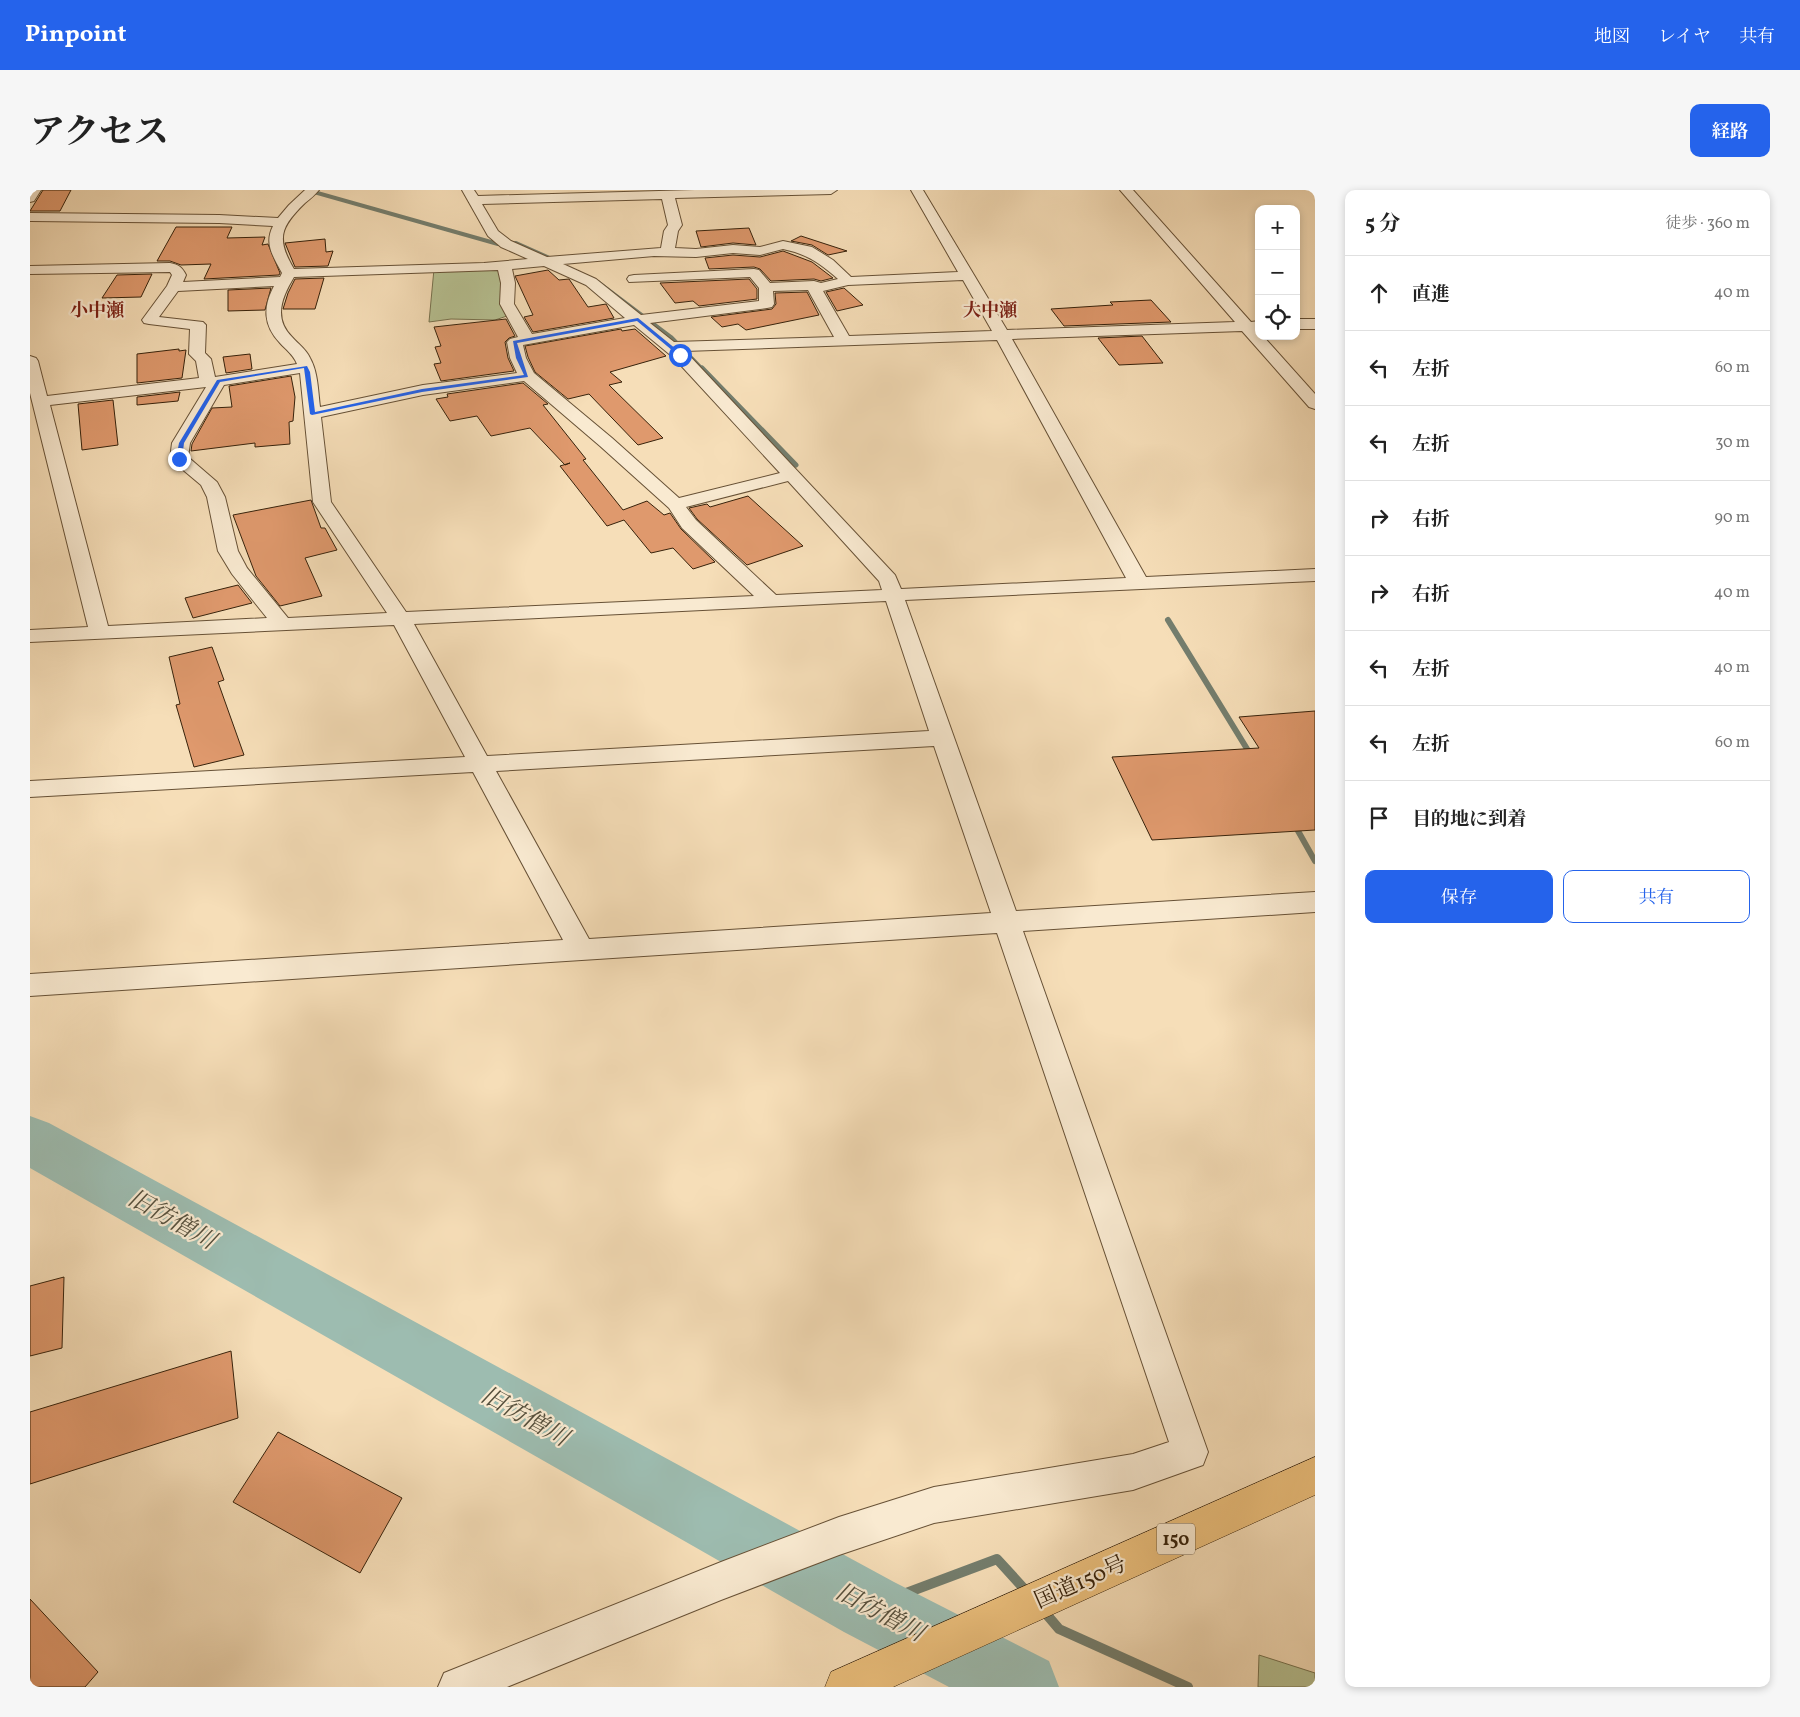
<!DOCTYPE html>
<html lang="ja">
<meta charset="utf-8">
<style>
:root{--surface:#fff;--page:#f6f6f6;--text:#222;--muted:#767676;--line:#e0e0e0;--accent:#2563eb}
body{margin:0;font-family:Vollkorn,"Noto Serif JP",serif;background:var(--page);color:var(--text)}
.controls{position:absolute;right:15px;top:15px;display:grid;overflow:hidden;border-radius:10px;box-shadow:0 2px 8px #0003}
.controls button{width:45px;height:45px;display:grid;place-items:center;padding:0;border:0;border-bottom:1px solid var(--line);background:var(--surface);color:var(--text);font:25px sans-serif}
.stop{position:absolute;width:15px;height:15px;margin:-11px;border:4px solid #2563eb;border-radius:50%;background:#fff}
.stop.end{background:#2563eb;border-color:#fff;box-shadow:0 1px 5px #0008}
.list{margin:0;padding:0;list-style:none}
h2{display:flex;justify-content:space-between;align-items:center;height:65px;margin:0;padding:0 20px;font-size:21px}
h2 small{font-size:16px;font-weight:400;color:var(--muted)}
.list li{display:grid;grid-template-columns:32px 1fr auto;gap:15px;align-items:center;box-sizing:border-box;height:75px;padding:0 20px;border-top:1px solid var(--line)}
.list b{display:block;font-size:19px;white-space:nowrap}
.list em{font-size:16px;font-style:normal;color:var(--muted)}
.actions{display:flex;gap:10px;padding:15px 20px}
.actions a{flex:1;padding:11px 0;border:1px solid var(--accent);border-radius:10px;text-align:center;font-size:18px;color:var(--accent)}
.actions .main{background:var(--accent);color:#fff}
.icon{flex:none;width:28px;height:28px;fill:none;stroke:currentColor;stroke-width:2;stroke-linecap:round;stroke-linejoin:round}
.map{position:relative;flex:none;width:1285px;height:1497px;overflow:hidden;border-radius:10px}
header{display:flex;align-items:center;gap:30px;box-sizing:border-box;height:70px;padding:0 25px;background:var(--accent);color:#fff}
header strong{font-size:24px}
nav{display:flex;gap:28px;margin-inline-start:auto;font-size:18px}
.intro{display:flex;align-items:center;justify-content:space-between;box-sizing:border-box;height:120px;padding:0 30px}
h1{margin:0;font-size:35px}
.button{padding:12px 22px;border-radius:10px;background:var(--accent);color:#fff;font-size:18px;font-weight:700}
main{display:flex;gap:30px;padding:0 30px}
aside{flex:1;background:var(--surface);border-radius:10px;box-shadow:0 2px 8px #0003}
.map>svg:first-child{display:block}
.green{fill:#b7c293;stroke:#77724f}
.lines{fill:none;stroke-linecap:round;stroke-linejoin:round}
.stream-far3{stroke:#747e6e;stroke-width:4}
.stream-far2{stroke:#747e6e;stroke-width:5}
.stream-far1{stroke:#747e6e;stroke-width:6}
.stream{stroke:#747e6e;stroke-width:10}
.river{fill:#9dbcb0;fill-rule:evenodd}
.building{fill:#df996d;stroke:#37220b}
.street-casing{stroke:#675136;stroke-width:2}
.highway-casing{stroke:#37220b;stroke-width:1}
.street{fill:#f9ead1;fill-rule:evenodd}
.highway{fill:#ebbf7c;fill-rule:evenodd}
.route{fill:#2563eb}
.labels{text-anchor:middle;stroke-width:4.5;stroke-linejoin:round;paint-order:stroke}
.far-quarter-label{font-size:18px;font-weight:bold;fill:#7a1f14;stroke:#f9ead1}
.shield{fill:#f9ead1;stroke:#715e46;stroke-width:1}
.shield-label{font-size:18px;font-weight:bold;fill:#37220b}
.near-street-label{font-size:22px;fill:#37220b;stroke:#f9ead1}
.near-water-label{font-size:24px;font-style:italic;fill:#56503d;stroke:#f9ead1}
</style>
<header>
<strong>Pinpoint</strong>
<nav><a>地図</a><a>レイヤ</a><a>共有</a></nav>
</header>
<div class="intro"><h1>アクセス</h1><a class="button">経路</a></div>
<main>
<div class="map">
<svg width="1285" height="1497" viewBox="0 0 1285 1497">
<rect width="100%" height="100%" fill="#f6deb8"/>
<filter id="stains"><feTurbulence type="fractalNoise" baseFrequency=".004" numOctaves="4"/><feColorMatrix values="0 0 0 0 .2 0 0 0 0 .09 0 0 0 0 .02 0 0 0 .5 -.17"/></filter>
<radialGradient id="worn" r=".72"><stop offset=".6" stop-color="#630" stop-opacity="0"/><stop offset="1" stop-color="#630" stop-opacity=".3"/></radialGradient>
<g class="green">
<polygon points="473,77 483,124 465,130 421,129 399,132 404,79"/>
<polygon points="1229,1465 1285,1483 1285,1497 1228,1497"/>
</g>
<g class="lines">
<g class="stream-far3">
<polyline points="277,0 468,54 486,53 524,70"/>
<polyline points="568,92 641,147 673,180"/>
</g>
<polyline class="stream-far2" points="672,178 766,275"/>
<g class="stream-far1">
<polyline points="1138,430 1222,567"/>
<polyline points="1263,632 1285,671"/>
</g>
<g class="stream">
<polyline points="839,1417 967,1369 998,1403"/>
<polyline points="1012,1419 1029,1439 1158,1497"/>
</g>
<polygon class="river" points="0,926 19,933 864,1392 1019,1471 1029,1497 919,1497 814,1442 0,978"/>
</g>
<g class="building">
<polygon points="13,0 41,0 30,21 0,21"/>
<polygon points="146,37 202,37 197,48 235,47 232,55 238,54 250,83 249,85 174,89 181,74 151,75 140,71 127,71"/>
<polygon points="719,38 726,55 703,53 671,57 666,41"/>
<polygon points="771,46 817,61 798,65 782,55 761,51"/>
<polygon points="295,49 296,62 303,61 298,76 265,77 255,53"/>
<polygon points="753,61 782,72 803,88 791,91 784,89 741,91 730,79 724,77 679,79 675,68 703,65 730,67"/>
<polygon points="518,80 529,90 539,89 558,117 576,114 584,128 503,142 494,127 503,125 485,86"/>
<polygon points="122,84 111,107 72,108 87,85"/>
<polygon points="294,88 285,119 253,119 258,103 265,89"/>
<polygon points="719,89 727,99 727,109 669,116 663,111 645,113 630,93"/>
<polygon points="241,98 235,120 198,121 198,100"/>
<polygon points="814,98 833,115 807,121 796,102"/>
<polygon points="777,102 789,125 716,140 708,134 692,137 681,127 742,119 746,114 745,103"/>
<polygon points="1121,110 1141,132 1034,136 1021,119 1083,115 1080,112"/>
<polygon points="476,129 485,146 479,148 475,152 478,168 484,181 411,191 404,174 411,173 405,157 411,156 404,137"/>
<polygon points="591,139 592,141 605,139 636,166 580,182 592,192 579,195 633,248 608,255 559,204 538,209 505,182 498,167 495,156"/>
<polygon points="1112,146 1133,173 1089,175 1068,148"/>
<polygon points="149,159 149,161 156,160 152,188 107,193 107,164"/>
<polygon points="220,164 222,179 196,183 193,167"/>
<polygon points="261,186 265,207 263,231 259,232 260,254 225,257 225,253 161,261 162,254 182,218 202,217 199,196"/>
<polygon points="493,193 518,214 513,215 556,269 553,270 593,320 617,311 634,325 640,323 651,339 685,372 663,379 643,358 621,363 594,330 577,336 530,276 540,273 535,275 500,238 461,246 447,226 420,231 406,209 418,207 417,204"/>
<polygon points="150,202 148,211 107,215 107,207"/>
<polygon points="83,210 88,255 52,260 48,214"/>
<polygon points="718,306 773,356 717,375 667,329 659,318 677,314 680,317"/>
<polygon points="281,310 291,338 295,338 307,360 275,368 292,406 250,416 226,386 203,325"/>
<polygon points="208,395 222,413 163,428 155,408"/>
<polygon points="182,457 194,490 188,492 214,565 164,577 146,515 150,514 139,467"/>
<polygon points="1285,521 1285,640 1122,650 1082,567 1229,558 1209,527"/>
<polygon points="34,1087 32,1158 0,1166 0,1096"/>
<polygon points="201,1161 208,1228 0,1294 0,1222"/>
<polygon points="248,1242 372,1308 330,1383 203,1312"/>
<polygon points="0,1409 68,1482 55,1497 0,1497"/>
</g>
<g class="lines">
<g class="street-casing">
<g id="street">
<polygon points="0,0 11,0 4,11 0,12"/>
<path d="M275,0H289C285,5 280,9 275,13C250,37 246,49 264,79L454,73L498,69L471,57L458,46L432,0H444L448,6L665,0H807L801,4L645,8L652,35L648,41L645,58L666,59L703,55L730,57L753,51L782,57L803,70L821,87L928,82L881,0H893L977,140L1205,132L1090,0H1103L1221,132L1229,131V146H1233L1285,204V219L1279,217L1212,141L982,149L1116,387L1285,379V391L875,410L986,721L1285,702V722L993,741L1178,1262L1173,1275L1103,1300L904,1333L809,1365L691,1410L477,1497H408L414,1483L691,1372L809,1327L904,1297L1103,1264L1139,1252L967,743L0,806V784L533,750L443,582L0,607V591L435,567L364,435L0,452V440L58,437L0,203V166L6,168L8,171L17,206L169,188L166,171L159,164L160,139L119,134L114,133L112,130L137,96L142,85L140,82L0,84V76L140,73C149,75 152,77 156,85L153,92L250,87L252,83C243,66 234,54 243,36L189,33L0,31V23L189,25L248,28L259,15ZM632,9L638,35L634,41L631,58L517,67L481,51L468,41L452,14ZM753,59C777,64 790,73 808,89L791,93L784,91L740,93L729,80L724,79L604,85L599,86L597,89L599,92L720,87L729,98V111L611,125L566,89L533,74L624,66L666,67L703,63L730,65ZM514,76L556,95L595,128L502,144L484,114L485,93L482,79ZM468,80L471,93L470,114L488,147L480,149L477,152L480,168L487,183L393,195L290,217C288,201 288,182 280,168C276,159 268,154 262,147C243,128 252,107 264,87ZM933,90L962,141L819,146L793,101L818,95ZM244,96C233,117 233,135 250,153C256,160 263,164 267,174L185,187L181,169L175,163L176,135L173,132L129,127L148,101ZM778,100L804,147L644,152L620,133L737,118L742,117L744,114L743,101ZM604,135L644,168L750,283L649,308L582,248L504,183L496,168L493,155ZM967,150L1096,388L871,399L865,385L655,161ZM270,183L283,312L357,423L258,428L217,378L208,361L195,307L187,292L158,267L160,253L194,195ZM494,191L570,256L639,318L652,338L724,406L376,422L301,312L291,227L393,205ZM176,197L142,253L140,269L171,295L177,307L188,361L202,384L237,428L78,436L20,215ZM758,291L849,391L852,400L746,405L666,330L656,317ZM856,411L899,541L457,566L384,434ZM904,556L961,723L559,749L466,581Z"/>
<rect x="1266" y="129" width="19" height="10"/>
</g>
</g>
<g class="highway-casing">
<polygon id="highway" points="1285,1267 1285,1305 863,1497 795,1497 801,1482"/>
</g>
<use href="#street" class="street"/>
<use href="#highway" class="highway"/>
</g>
<polygon class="route" points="608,128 652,164 652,166 649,166 607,131 487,153 498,187 392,202 282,225 280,224 274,178 190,192 154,253 152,269 149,271 146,269 149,253 187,190 277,176 280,182 285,222 392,199 494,185 486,168 483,151"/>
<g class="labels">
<g class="far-quarter-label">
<text x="67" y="126">小中瀬</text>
<text x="960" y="126">大中瀬</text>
</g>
<rect class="shield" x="1127" y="1333.5" width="38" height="31" rx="4"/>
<g class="shield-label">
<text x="1146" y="1355">150</text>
</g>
<g class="near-street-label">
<text transform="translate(1050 1391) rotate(-24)" y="8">国道150号</text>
</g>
<g class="near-water-label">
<text transform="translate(142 1029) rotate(29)" y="8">旧彷僧川</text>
<text transform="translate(495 1226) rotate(29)" y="8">旧彷僧川</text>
<text transform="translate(850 1422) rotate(28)" y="8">旧彷僧川</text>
</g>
</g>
<rect width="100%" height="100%" filter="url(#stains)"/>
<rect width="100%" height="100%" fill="url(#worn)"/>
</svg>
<div class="controls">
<button>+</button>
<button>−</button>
<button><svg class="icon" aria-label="locate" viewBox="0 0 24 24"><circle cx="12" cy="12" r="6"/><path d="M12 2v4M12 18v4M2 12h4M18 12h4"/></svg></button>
</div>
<div class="stop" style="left:650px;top:165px"></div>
<div class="stop end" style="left:149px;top:269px"></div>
</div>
<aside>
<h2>5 分<small>徒歩 · 360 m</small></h2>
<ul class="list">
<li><svg class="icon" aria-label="ahead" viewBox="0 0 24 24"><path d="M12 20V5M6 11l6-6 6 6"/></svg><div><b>直進</b></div><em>40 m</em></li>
<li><svg class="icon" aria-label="left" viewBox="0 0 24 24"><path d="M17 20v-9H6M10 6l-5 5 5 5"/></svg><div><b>左折</b></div><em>60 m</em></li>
<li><svg class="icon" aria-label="left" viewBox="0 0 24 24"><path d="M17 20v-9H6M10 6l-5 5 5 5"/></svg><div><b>左折</b></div><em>30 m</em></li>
<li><svg class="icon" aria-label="right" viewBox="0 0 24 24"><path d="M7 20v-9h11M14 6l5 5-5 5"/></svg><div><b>右折</b></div><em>90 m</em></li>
<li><svg class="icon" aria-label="right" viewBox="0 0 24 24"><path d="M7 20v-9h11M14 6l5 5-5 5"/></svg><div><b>右折</b></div><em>40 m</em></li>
<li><svg class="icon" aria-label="left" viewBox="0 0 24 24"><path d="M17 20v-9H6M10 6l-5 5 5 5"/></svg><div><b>左折</b></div><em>40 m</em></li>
<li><svg class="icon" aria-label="left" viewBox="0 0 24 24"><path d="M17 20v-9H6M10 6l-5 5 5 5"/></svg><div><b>左折</b></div><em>60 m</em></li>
<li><svg class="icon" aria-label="arrive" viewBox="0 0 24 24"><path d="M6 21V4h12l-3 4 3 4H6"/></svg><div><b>目的地に到着</b></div></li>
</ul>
<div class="actions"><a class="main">保存</a><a>共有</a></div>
</aside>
</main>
